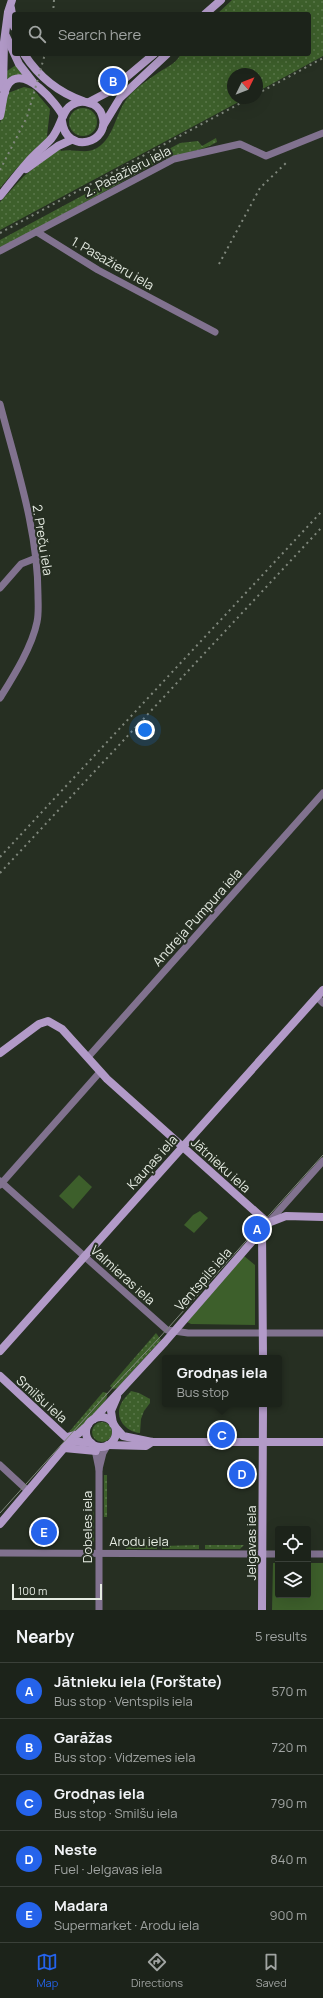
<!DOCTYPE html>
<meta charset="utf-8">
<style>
:root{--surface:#1c231a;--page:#252b23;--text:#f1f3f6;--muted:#a0a4a2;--line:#3a4039;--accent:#2563eb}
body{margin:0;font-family:Manrope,sans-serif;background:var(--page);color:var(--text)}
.controls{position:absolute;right:12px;bottom:12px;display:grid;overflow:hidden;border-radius:4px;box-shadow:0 4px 16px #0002}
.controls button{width:36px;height:36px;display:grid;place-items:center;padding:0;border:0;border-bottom:1px solid var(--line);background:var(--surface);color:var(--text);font:20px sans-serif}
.compass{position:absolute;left:227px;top:68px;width:36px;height:36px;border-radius:50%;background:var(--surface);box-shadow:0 4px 16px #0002;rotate:47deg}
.scale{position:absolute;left:12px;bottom:10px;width:90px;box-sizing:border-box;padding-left:4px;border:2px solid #e5ebe2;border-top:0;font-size:11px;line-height:14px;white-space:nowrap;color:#e5ebe2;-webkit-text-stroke:3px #262f22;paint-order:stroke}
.you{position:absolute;left:145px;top:730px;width:14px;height:14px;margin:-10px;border:3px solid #fff;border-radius:50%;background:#1a73e8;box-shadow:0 0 0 6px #1a73e833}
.badge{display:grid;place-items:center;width:26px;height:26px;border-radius:50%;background:var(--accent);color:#fff;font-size:13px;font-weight:700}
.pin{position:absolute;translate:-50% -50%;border:2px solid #fff;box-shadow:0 1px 4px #0006}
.popup{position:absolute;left:162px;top:1355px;width:120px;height:52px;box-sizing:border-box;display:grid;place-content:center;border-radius:4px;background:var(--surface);filter:drop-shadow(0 1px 3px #0005);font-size:13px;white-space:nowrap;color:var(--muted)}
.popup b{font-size:15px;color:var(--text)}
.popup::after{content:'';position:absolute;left:50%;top:100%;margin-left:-8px;border:8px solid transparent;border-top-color:var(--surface)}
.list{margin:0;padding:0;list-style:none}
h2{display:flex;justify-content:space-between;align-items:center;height:52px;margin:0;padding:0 16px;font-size:17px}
h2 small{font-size:13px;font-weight:400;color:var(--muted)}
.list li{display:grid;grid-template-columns:26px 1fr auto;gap:12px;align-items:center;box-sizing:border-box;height:56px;padding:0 16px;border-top:1px solid var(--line)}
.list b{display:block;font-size:15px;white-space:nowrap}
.list p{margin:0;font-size:13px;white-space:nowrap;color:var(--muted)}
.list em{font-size:13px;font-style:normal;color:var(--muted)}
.icon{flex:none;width:22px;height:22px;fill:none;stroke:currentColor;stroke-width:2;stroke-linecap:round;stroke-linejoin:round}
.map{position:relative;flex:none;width:323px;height:1610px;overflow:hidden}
.search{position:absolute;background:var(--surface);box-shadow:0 4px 16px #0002;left:12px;right:12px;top:12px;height:44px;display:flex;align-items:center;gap:10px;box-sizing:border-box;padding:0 14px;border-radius:4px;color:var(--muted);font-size:15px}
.sheet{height:332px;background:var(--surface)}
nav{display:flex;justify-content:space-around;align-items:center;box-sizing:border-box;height:56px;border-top:1px solid var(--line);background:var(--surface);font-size:11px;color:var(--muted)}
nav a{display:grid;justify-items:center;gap:2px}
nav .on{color:var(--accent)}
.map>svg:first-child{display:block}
.grass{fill:url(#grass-dots)}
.park{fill:#3d5f2b}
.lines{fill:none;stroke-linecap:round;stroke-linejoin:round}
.street{stroke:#81728f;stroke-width:7}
.secondary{stroke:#b29ac8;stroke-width:8}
.tram{stroke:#80887d;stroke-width:1}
.rail{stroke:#80887d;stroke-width:2;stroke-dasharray:2 4;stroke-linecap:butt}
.labels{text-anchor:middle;stroke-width:4;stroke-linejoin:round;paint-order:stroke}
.street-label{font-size:13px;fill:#e5ebe2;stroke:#262f22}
</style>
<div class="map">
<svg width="323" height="1610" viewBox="0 0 323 1610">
<defs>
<pattern id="grass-dots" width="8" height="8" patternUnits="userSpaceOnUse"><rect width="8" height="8" fill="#3d5f2b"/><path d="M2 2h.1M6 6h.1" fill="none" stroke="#597649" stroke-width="1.8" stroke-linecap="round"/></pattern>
</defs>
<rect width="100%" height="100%" fill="#262f22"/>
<g class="grass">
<path d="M232,0H323V56L257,92V74H233V98H246L0,230V202L24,176L59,148L61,151C73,148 86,155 97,148C115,137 115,112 129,96C136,88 146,81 155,75C164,68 175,65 181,54H309V14H217Z"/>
<polygon points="16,65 25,74 5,81 7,71"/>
<polygon points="24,87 33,89 50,109 47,136 49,138 16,169 0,188 0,123 8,93"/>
<circle cx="83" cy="122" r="14"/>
<path d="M216,138L217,142C200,152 177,154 158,162L0,249V240L180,143L198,141L202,146Z"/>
<polygon points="156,1333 161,1340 117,1388 113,1389 110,1386"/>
<path d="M131,1391L139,1393L150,1399V1403L144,1411L141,1419L140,1433C126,1432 114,1418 121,1404C123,1399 128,1395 131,1391Z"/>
<path d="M103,1392L107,1393C110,1403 81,1428 72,1433L69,1432Z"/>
<circle cx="102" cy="1432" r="10"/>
<rect x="104" y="1475" width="3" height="42"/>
<polygon points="93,1486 94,1542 91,1542 91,1521 93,1517"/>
<rect x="126" y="1545" width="31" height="4"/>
<polygon points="199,1545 199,1549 162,1549 162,1546"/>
<polygon points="244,1545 240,1549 205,1549 205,1545"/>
</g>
<g class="park">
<polygon points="79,1175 92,1187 73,1209 59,1196"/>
<polygon points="200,1211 208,1218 194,1233 184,1225 193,1215"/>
<polygon points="244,1256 255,1265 255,1325 191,1324 187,1322"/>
<polygon points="273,1563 278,1563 278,1595 308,1595 308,1563 323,1563 323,1610 272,1610"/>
</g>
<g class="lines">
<g class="street">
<polyline points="37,232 98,270 215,332"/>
<polyline points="0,251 174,159 240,144 266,156 323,133"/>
<path d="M0,404C16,466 38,530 38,595C38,603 39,613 37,622C32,647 13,677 0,698"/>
<polyline points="0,588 21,564 36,558"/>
<polyline points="317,997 323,1003"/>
<polyline points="89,1056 323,793"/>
<polyline points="0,1181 167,1330 188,1333 323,1333"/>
<polyline points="0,1185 100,1072"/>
<polyline points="268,1223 323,1161"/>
<polyline points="94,1445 99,1469"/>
<polyline points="0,1465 27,1490"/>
<polyline points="0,1553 278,1554"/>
<polyline points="308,1554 323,1554"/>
<polyline points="99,1610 99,1469 103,1453 107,1446"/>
</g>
<g class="secondary">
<polyline points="11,8 14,27"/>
<polyline points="205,14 221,0"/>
<polyline points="6,36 19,64 33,82"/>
<path d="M24,54C39,77 57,92 83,101"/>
<polyline points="5,92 3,88 4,42 8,12 12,0"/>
<polyline points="89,102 110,91 154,54"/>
<path d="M0,116C3,105 2,92 9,83C25,65 56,103 63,116"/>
<polyline points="103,126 120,98 167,54"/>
<polyline points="26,169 58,146 71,140"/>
<path d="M0,196C9,185 18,173 27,163C34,154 44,147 51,139C59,130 61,117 67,109C72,103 81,100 89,103C95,104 100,109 102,115C112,143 66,156 62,121"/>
<polyline points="0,1053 39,1024 48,1021 62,1029 107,1079 268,1223 286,1216 323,1217"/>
<polyline points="262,1230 263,1358"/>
<polyline points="0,1351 323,990"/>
<polyline points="0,1376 70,1441"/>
<circle cx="101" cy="1432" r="15"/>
<polyline points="94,1419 165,1342 268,1223"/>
<polyline points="113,1424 111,1411 117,1397"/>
<polyline points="116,1428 123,1436 152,1442 323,1442"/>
<polyline points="67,1437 78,1434 88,1425"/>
<polyline points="70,1441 91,1443"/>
<polyline points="108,1445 146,1446 152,1442"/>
<polyline points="64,1448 96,1451"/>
<polyline points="0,1524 70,1441"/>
<polyline points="262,1610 263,1404"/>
</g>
<polyline class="tram" points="0,1513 115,1385 160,1337 323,1155"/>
<g class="rail">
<polyline points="53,14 54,0"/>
<polyline points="257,94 323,58"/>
<polyline points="0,170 27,117 45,54"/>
<polyline points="0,233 250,98"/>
<polyline points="219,264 260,188 287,162"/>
<polyline points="0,857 323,510"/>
<polyline points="0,873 323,526"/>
</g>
</g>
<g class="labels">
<g class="street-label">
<text transform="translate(127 171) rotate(-27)" y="5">2. Pasažieru iela</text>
<text transform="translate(113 263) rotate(30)" y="5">1. Pasažieru iela</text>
<text transform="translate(43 540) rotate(81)" y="5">2. Preču iela</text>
<text transform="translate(197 917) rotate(-48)" y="5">Andreja Pumpura iela</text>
<text transform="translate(152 1162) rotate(-48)" y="5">Kauņas iela</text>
<text transform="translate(221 1165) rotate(42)" y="5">Jātnieku iela</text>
<text transform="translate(123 1275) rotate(42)" y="5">Valmieras iela</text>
<text transform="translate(203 1279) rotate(-49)" y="5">Ventspils iela</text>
<text transform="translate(42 1399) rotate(42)" y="5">Smilšu iela</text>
<text transform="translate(87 1527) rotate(-90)" y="5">Dobeles iela</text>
<text x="139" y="1546">Arodu iela</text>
<text transform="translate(251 1543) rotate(-90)" y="5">Jelgavas iela</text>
</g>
</g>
</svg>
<div class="controls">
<button><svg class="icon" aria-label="locate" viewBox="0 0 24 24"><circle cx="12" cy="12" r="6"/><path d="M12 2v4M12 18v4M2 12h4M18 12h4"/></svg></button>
<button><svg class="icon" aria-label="layers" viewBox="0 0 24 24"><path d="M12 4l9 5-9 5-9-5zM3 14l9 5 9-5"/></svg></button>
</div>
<svg class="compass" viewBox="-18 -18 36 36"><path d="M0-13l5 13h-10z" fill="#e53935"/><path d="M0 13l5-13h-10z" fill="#a0a4a2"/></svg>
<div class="scale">100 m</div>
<div class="you"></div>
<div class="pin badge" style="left:257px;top:1229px">A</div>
<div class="pin badge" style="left:113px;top:81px">B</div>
<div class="pin badge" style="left:222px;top:1435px">C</div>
<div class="popup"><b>Grodņas iela</b>Bus stop</div>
<div class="pin badge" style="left:242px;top:1474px">D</div>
<div class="pin badge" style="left:44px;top:1532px">E</div>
<div class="search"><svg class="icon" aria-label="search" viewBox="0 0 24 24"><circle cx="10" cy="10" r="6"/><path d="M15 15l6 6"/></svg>Search here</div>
</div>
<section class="sheet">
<h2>Nearby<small>5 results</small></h2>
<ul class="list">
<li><span class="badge">A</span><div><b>Jātnieku iela (Forštate)</b><p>Bus stop · Ventspils iela</p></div><em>570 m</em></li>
<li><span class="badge">B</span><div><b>Garāžas</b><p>Bus stop · Vidzemes iela</p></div><em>720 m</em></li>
<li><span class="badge">C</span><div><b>Grodņas iela</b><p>Bus stop · Smilšu iela</p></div><em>790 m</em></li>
<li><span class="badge">D</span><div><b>Neste</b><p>Fuel · Jelgavas iela</p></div><em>840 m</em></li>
<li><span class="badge">E</span><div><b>Madara</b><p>Supermarket · Arodu iela</p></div><em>900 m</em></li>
</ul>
</section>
<nav>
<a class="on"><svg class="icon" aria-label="map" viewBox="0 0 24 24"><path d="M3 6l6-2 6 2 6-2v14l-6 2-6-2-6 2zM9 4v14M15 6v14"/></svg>Map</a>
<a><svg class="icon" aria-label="directions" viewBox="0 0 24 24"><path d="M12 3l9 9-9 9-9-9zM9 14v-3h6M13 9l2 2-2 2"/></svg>Directions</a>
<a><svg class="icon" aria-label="saved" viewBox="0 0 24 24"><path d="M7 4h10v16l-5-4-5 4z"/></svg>Saved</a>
</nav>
